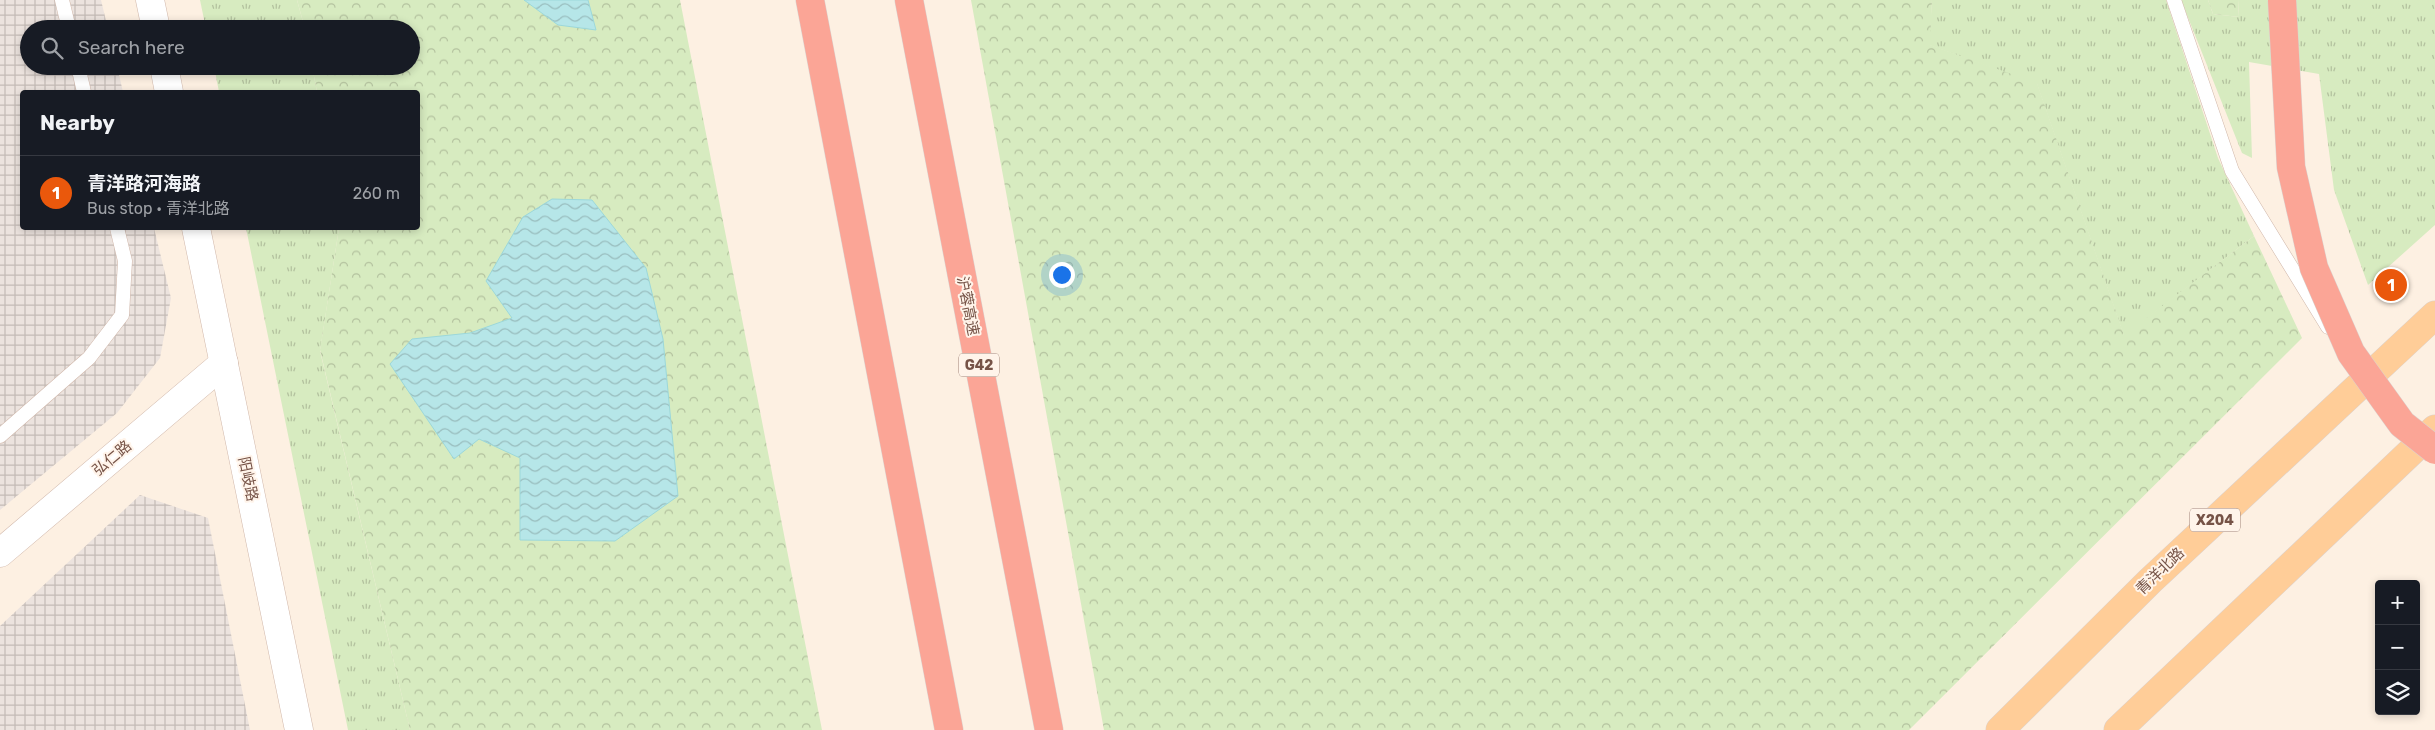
<!DOCTYPE html>
<meta charset="utf-8">
<style>
:root{--surface:#171b24;--page:#242831;--text:#f1f3f6;--muted:#9ea1a6;--line:#363941;--accent:#ea580c}
body{margin:0;font-family:Rubik,"Noto Sans SC",sans-serif;background:var(--page);color:var(--text)}
.controls{position:absolute;right:15px;bottom:15px;display:grid;overflow:hidden;border-radius:5px;box-shadow:0 2px 8px #0003}
.controls button{width:45px;height:45px;display:grid;place-items:center;padding:0;border:0;border-bottom:1px solid var(--line);background:var(--surface);color:var(--text);font:25px sans-serif}
.you{position:absolute;left:1061px;top:274px;width:18px;height:18px;margin:-12px;border:4px solid #fff;border-radius:50%;background:#1a73e8;box-shadow:0 0 0 8px #1a73e833}
.badge{display:grid;place-items:center;width:32px;height:32px;border-radius:50%;background:var(--accent);color:#fff;font-size:16px;font-weight:700}
.pin{position:absolute;translate:-50% -50%;border:2px solid #fff;box-shadow:0 1px 5px #0006}
.list{margin:0;padding:0;list-style:none}
h2{display:flex;justify-content:space-between;align-items:center;height:65px;margin:0;padding:0 20px;font-size:21px}
h2 small{font-size:16px;font-weight:400;color:var(--muted)}
.list li{display:grid;grid-template-columns:32px 1fr auto;gap:15px;align-items:center;box-sizing:border-box;height:75px;padding:0 20px;border-top:1px solid var(--line)}
.list b{display:block;font-size:19px;white-space:nowrap}
.list p{margin:0;font-size:16px;white-space:nowrap;color:var(--muted)}
.list em{font-size:16px;font-style:normal;color:var(--muted)}
.icon{flex:none;width:28px;height:28px;fill:none;stroke:currentColor;stroke-width:2;stroke-linecap:round;stroke-linejoin:round}
.map{position:relative;flex:none;width:2435px;height:730px;overflow:hidden}
.search{position:absolute;background:var(--surface);box-shadow:0 2px 8px #0003;left:20px;top:20px;width:400px;height:55px;display:flex;align-items:center;gap:12px;box-sizing:border-box;padding:0 18px;border-radius:28px;color:var(--muted);font-size:19px}
.panel{position:absolute;background:var(--surface);box-shadow:0 2px 8px #0003;left:20px;top:90px;width:400px;height:140px;border-radius:5px}
.map>svg:first-child{display:block}
.industrial{fill:url(#industrial-grid)}
.grass{fill:url(#grass-tufts)}
.forest{fill:url(#forest-crowns)}
.water{fill:url(#water-waves);stroke:#9cd8da}
.lines{fill:none;stroke-linecap:round;stroke-linejoin:round}
.service-casing{stroke:#d1b8ab;stroke-width:15}
.minor-casing{stroke:#d1b8ab;stroke-width:29}
.primary-casing{stroke:#dbd2cf;stroke-width:29}
.motorway-casing{stroke:#dbd2cf;stroke-width:29}
.service{stroke:#fff;stroke-width:14}
.minor{stroke:#fff;stroke-width:28}
.primary{stroke:#ffcd98;stroke-width:28}
.motorway{stroke:#fba596;stroke-width:28}
.motorway-bridge-casing{stroke:#dbd2cf;stroke-width:29;stroke-linecap:butt}
.motorway-bridge{stroke:#fba596;stroke-width:28}
.labels{text-anchor:middle;stroke-width:4;stroke-linejoin:round;paint-order:stroke}
.shield{fill:#fff4ea;stroke:#9f8378;stroke-width:1}
.shield-label{font-size:14px;font-weight:bold;fill:#765347}
.street-label{font-size:15px;fill:#765347;stroke:#fff4ea}
</style>
<div class="map">
<svg width="2435" height="730" viewBox="0 0 2435 730">
<defs>
<pattern id="industrial-grid" width="8" height="8" patternUnits="userSpaceOnUse" patternTransform="scale(1.25)"><rect width="8" height="8" fill="#ece3de"/><path d="M0 4h8M4 0v8" fill="none" stroke="#c4bbb6"/></pattern>
<pattern id="grass-tufts" width="24" height="20" patternUnits="userSpaceOnUse" patternTransform="scale(1.25)"><rect width="24" height="20" fill="#d7ebc0"/><path d="M3 7l-1-3M5 7V3M7 7l1-3M15 17l-1-3M17 17v-4M19 17l1-3" fill="none" stroke="#b3c19e"/></pattern>
<pattern id="forest-crowns" width="20" height="18" patternUnits="userSpaceOnUse" patternTransform="scale(1.25)"><rect width="20" height="18" fill="#d7ebc0"/><path d="M2 6a3 3 0 1 1 6 0M12 15a3 3 0 1 1 6 0" fill="none" stroke="#b3c19e"/></pattern>
<pattern id="water-waves" width="16" height="10" patternUnits="userSpaceOnUse" patternTransform="scale(1.25)"><rect width="16" height="10" fill="#b6e6e8"/><path d="M0 5q4-4 8 0t8 0" fill="none" stroke="#99bdbe"/></pattern>
</defs>
<rect width="100%" height="100%" fill="#fdf0e2"/>
<g class="industrial">
<polygon points="0,0 101,0 108,29 29,29 29,66 117,66 123,92 22,92 22,228 154,228 171,298 160,358 117,413 0,510"/>
<polygon points="140,495 208,518 250,730 0,730 0,626"/>
</g>
<g class="grass">
<polygon points="200,0 297,0 305,29 206,29"/>
<polygon points="1932,0 2166,0 2218,158 2254,236 2124,336 2037,84 1929,45"/>
<polygon points="2181,0 2208,0 2213,14 2239,17 2238,0 2435,0 2435,225 2368,285 2334,190 2319,74 2249,62 2252,158 2242,153"/>
<polygon points="214,66 312,66 317,92 219,92"/>
<polygon points="246,228 339,228 320,351 410,730 348,730"/>
</g>
<g class="forest">
<polygon points="297,0 680,0 822,730 410,730 320,350 339,228 418,228 418,92 317,92 312,66 411,66 411,29 305,29"/>
<polygon points="971,0 1932,0 1930,45 2037,83 2124,335 2254,236 2302,338 1909,730 1104,730"/>
<polygon points="2208,0 2238,0 2239,17 2213,14"/>
</g>
<g class="water">
<polygon points="524,0 588,0 596,30 558,25"/>
<polygon points="552,199 592,200 646,268 663,339 678,496 615,541 520,540 520,458 479,439 454,459 390,364 412,339 470,333 512,318 486,281 523,217"/>
</g>
<g class="lines">
<g class="service-casing">
<g id="service">
<polyline points="62,0 69,29"/>
<polyline points="2174,0 2232,171 2328,327"/>
<polyline points="78,66 84,92"/>
<polyline points="0,436 89,358 122,315 125,261 117,228"/>
</g>
</g>
<g class="minor-casing">
<g id="minor">
<polyline points="150,0 156,29"/>
<polyline points="164,66 169,92"/>
<polyline points="196,228 299,730"/>
<polyline points="0,553 224,363"/>
</g>
</g>
<g class="primary-casing">
<g id="primary">
<polyline points="2000,730 2150,581 2435,315"/>
<polyline points="2118,730 2435,429"/>
</g>
</g>
<g class="motorway-casing">
<g id="motorway">
<polyline points="810,0 949,730"/>
<polyline points="909,0 1049,730"/>
</g>
</g>
<use href="#service" class="service"/>
<use href="#minor" class="minor"/>
<use href="#primary" class="primary"/>
<use href="#motorway" class="motorway"/>
<g class="motorway-bridge-casing">
<polyline id="motorway-bridge" points="2282,0 2291,167 2314,268 2351,353 2402,424 2435,450"/>
</g>
<use href="#motorway-bridge" class="motorway-bridge"/>
</g>
<g class="labels">
<g class="shield">
<rect x="959" y="353.5" width="40" height="23" rx="4"/>
<rect x="2190" y="508.5" width="50" height="23" rx="4"/>
</g>
<g class="shield-label">
<text x="979" y="370">G42</text>
<text x="2215" y="525">X204</text>
</g>
<g class="street-label">
<text transform="translate(968 306) rotate(79)" y="5">沪蓉高速</text>
<text transform="translate(112 458) rotate(-40)" y="5">弘仁路</text>
<text transform="translate(248 479) rotate(78)" y="5">阳岐路</text>
<text transform="translate(2160 571) rotate(-44)" y="5">青洋北路</text>
</g>
</g>
</svg>
<div class="controls">
<button>+</button>
<button>−</button>
<button><svg class="icon" aria-label="layers" viewBox="0 0 24 24"><path d="M12 4l9 5-9 5-9-5zM3 14l9 5 9-5"/></svg></button>
</div>
<div class="you"></div>
<div class="pin badge" style="left:2391px;top:285px">1</div>
<div class="search"><svg class="icon" aria-label="search" viewBox="0 0 24 24"><circle cx="10" cy="10" r="6"/><path d="M15 15l6 6"/></svg>Search here</div>
<section class="panel">
<h2>Nearby<small></small></h2>
<ul class="list">
<li><span class="badge">1</span><div><b>青洋路河海路</b><p>Bus stop · 青洋北路</p></div><em>260 m</em></li>
</ul>
</section>
</div>
